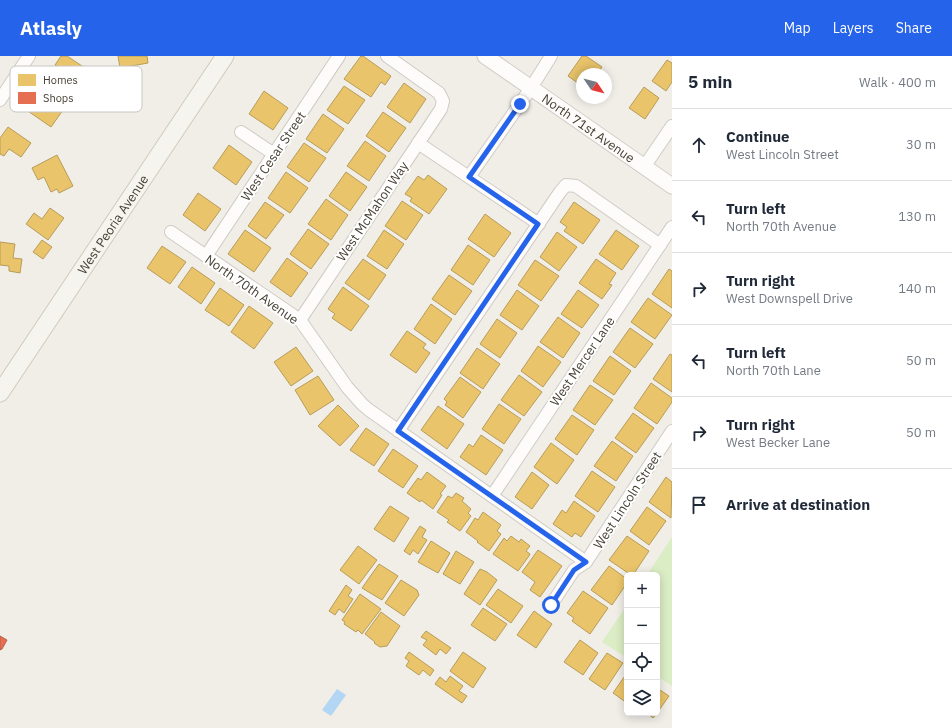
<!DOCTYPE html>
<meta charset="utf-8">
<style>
:root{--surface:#fff;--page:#f6f6f7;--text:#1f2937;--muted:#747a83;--line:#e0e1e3;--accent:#2563eb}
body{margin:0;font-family:"IBM Plex Sans",sans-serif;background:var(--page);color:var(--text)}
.controls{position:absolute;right:12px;bottom:12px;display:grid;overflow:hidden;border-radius:6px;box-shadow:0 2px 10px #0003}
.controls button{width:36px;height:36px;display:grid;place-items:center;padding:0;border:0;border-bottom:1px solid var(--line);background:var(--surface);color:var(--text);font:20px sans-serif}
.compass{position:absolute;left:576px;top:12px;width:36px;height:36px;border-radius:50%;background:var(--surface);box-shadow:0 2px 10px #0003;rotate:125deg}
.stop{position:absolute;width:12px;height:12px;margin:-9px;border:3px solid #2563eb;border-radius:50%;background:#fff}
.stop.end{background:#2563eb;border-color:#fff;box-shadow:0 1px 4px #0008}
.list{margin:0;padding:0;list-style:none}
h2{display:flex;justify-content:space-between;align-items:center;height:52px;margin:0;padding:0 16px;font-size:17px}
h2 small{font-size:13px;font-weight:400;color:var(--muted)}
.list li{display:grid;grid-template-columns:26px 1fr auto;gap:12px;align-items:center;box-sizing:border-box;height:72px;padding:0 16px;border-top:1px solid var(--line)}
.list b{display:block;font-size:15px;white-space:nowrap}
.list p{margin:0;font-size:13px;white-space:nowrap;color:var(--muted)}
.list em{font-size:13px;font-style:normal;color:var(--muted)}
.icon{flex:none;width:22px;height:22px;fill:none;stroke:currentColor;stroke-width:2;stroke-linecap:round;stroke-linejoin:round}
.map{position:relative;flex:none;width:672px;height:672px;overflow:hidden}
header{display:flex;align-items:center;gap:24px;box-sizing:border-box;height:56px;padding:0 20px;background:var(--accent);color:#fff}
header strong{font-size:19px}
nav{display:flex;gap:22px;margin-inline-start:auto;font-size:14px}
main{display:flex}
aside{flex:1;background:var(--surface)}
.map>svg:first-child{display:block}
.green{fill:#dbedc4}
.water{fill:#b2d6f3}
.homes{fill:#e9c46a;stroke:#b89c5a}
.shops{fill:#e76f51;stroke:#b76148}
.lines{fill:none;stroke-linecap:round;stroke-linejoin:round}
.minor-casing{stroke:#cecbc5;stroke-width:14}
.tertiary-casing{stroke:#cecbc5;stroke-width:17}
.secondary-casing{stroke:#d0cbbd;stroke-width:19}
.minor{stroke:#fdfcfb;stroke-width:12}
.tertiary{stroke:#fdfcfb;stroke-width:15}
.secondary{stroke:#f6f4ee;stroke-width:17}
.route{stroke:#2563eb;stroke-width:5}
.labels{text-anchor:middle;stroke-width:4;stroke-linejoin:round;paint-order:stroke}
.street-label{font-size:13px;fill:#464033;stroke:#fff}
.key{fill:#fff;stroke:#c8c6c2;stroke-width:1}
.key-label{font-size:11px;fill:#464033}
</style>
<header>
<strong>Atlasly</strong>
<nav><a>Map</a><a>Layers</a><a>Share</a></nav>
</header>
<main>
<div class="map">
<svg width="672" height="672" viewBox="0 0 672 672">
<rect width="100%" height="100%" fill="#f0eee7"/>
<g class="green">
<polygon points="672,481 672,630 657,620 657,519 647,519"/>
<polygon points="627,549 627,602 602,586"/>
</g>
<polygon class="water" points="337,633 346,639 331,660 322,654"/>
<g class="homes">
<polygon points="61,0 67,0 85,12 68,35 54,25 62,13 55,9"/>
<polygon points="118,0 147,0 148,7 120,12"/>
<polygon points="361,0 363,0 391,20 385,29 381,26 371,41 344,23"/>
<polygon points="582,0 586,0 602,11 597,18 582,18 582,30 568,20"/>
<polygon points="667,4 672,7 672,26 666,35 652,25"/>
<polygon points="404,27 426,43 410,67 387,51"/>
<polygon points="344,30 365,44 348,68 327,54"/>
<polygon points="644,31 659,42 645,63 629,52"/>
<polygon points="49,34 68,47 51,71 25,53 33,41 40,46"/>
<polygon points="264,35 288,52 273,74 249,58"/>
<polygon points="383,56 406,72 389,96 366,80"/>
<polygon points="323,58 344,73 327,97 306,83"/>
<polygon points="8,71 31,87 21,101 9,93 4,100 0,98 0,82"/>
<polygon points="365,85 386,100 369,125 347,110"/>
<polygon points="304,87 326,102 309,126 287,111"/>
<polygon points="229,89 252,106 236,129 213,112"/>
<polygon points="57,99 73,130 59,137 57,133 51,136 44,121 38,124 32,112"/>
<polygon points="286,116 308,132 290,157 268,142"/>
<polygon points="346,116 367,131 350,155 329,140"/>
<polygon points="428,119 447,133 429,158 410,145 412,142 405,138 418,120 424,124"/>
<polygon points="198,137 221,153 205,175 183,159"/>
<polygon points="326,143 348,159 331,184 308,168"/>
<polygon points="402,145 423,159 406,184 385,170"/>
<polygon points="265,146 284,159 266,183 248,170"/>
<polygon points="574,146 600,164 583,188 564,175 567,171 560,166"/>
<polygon points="50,152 64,162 48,184 26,168 34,157 42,163"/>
<polygon points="485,158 511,177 494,201 468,183"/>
<polygon points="308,173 329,188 311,213 290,198"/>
<polygon points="245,174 271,192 254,216 228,198"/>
<polygon points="384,174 404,188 387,213 367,200"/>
<polygon points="616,174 639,190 622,214 599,198"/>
<polygon points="557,176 577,191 559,215 540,201"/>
<polygon points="42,184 52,191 43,203 33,196"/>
<polygon points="0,186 15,188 13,202 22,203 20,217 9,215 9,210 0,209"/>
<polygon points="468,189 490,204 473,229 451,214"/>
<polygon points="162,190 186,206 170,228 147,212"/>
<polygon points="287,202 308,217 291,241 270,226"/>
<polygon points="363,203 386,219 369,244 345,227"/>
<polygon points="596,203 616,217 609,228 612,229 602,243 579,227"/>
<polygon points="535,204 559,220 541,245 518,229"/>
<polygon points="192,211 215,227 201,248 178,231"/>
<polygon points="669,213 672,215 672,252 652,238"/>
<polygon points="449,219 472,235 455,259 432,243"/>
<polygon points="343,231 369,250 351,275 332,262 335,258 328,253"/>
<polygon points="220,232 244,249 229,270 205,254"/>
<polygon points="517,234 539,250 522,274 500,259"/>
<polygon points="578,234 599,249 582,272 561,258"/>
<polygon points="648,242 672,259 655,283 631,266"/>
<polygon points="431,248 452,263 435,288 414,273"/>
<polygon points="249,250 273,267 254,293 231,276"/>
<polygon points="558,261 580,277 563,302 540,286"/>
<polygon points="497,263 517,277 500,302 480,288"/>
<polygon points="630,272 653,288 635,312 613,296"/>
<polygon points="407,275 426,288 423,292 430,297 416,317 390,299"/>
<polygon points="538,290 561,306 543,331 521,315"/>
<polygon points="296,291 313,315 291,330 274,306"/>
<polygon points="477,292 500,308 483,333 460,317"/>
<polygon points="670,298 672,299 672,336 653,323"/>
<polygon points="610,300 631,315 614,339 593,325"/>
<polygon points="519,319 542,336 524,360 501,344"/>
<polygon points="318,320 334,344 310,359 295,334"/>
<polygon points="460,321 481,336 463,362 445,349 447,346 444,343"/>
<polygon points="651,327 672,342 672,346 657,368 634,352"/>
<polygon points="590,329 613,344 595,369 573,354"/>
<polygon points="499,348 521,363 504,388 482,373"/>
<polygon points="338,349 359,370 340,390 318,370"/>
<polygon points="438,350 464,368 447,393 421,374"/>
<polygon points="633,357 654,372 636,397 615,382"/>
<polygon points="572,359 594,374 577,399 555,383"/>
<polygon points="366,372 389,388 374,410 350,394"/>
<polygon points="481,379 503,394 486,419 460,401 469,388 473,391"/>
<polygon points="612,385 633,400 616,425 594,410"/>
<polygon points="551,387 574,404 557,428 534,411"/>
<polygon points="393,393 418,410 403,432 378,415"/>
<polygon points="592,415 615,431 598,456 575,440"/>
<polygon points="427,416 446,430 440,438 442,439 433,453 421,444 420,446 407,437 418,422 421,424"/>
<polygon points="532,416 549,429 532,453 515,441"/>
<polygon points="666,421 672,426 671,462 649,446"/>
<polygon points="456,437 464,442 462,445 471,453 468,457 471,460 460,475 447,466 449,464 437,456 448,440 452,442"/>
<polygon points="574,445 595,460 581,481 575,477 572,481 553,468 562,454 566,457"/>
<polygon points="390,450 409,462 394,486 374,473"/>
<polygon points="647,451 666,465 649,489 630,475"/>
<polygon points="483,456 501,469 497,475 501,478 489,495 477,486 478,485 466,476 475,462 478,464"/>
<polygon points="420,470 426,474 422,481 427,484 418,498 413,494 410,499 404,495"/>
<polygon points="511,480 519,486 521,483 530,490 526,495 530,498 529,500 518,515 493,498 504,482 507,485"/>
<polygon points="627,480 649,495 633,519 631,519 609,504"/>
<polygon points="431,485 450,497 438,517 418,506"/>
<polygon points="358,490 377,504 359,528 340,514"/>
<polygon points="538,494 562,510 540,541 530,534 535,526 522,516"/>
<polygon points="456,495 474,506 460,528 443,518"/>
<polygon points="379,508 398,520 382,544 362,532"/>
<polygon points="609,510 627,523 627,527 612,549 591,534"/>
<polygon points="480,513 487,516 497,524 480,549 464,538"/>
<polygon points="401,524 417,534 419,539 404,560 385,547"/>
<polygon points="346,529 352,534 348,540 353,543 344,557 339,553 335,559 329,555"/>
<polygon points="498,533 523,550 511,567 486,549"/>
<polygon points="583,535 608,552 590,578 572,565 574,562 567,557"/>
<polygon points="360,538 381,553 362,578 358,574 356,576 344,568 345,566 342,564"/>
<polygon points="483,552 507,568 495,585 471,569"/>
<polygon points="534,555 552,568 536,592 517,579"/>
<polygon points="381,556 400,570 387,590 380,591 374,587 375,586 365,578"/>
<polygon points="426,575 451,592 446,598 440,593 436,599 423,589 427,584 421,581"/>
<polygon points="580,584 598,597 583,619 564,606"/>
<polygon points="409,596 434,614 430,620 423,614 419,619 406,610 409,605 405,602"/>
<polygon points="463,596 486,612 473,632 450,615"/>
<polygon points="607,597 623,607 605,634 589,623"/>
<polygon points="627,617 627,647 613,637"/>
<polygon points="450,620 463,630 459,635 467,640 462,647 435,628 440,621 446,626"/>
<polygon points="657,632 669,640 657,657"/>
<polygon points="647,657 657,657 653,662"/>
</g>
<polygon class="shops" points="0,580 7,584 2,593 0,594"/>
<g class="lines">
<g class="minor-casing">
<g id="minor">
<polyline points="0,44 29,0"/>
<polyline points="241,76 274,98"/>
<polyline points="418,87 539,168"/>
<polyline points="644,111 672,70"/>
<polyline points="469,121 531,32 551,0"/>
<polyline points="171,176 300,264 347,331 362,348 369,354 586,506"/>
<polyline points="206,200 339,0"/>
<polyline points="300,264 441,53 443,45 439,37 387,0"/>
<polyline points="398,375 560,136 566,129 576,130 660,189"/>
<polyline points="492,440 672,171"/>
<polyline points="551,549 574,514 586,506 672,375"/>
</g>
</g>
<g class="tertiary-casing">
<g id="tertiary">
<path id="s1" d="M485,0L672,130"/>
</g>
</g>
<g class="secondary-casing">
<g id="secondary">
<path id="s2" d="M0,337L225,0"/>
</g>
</g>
<use href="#minor" class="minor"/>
<use href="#tertiary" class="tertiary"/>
<use href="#secondary" class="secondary"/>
</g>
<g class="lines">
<polyline class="route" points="520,48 469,121 538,168 398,375 586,506 574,514 551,549"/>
</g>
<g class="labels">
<g class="street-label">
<text dy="5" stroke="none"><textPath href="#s1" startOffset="126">North 71st Avenue</textPath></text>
<text transform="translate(273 100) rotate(-56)" y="5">West Cesar Street</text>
<text transform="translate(372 155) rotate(-56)" y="5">West McMahon Way</text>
<text dy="5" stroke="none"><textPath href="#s2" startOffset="203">West Peoria Avenue</textPath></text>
<text transform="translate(252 233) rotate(35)" y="5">North 70th Avenue</text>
<text transform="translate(582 305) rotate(-56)" y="5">West Mercer Lane</text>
<text transform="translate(627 444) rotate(-57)" y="5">West Lincoln Street</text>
</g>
</g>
<rect x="10" y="10" width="132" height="46" rx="6" class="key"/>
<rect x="18" y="18" width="18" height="12" fill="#e9c46a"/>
<rect x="18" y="36" width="18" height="12" fill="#e76f51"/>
<g class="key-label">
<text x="43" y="28">Homes</text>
<text x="43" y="46">Shops</text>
</g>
</svg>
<div class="controls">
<button>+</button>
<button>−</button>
<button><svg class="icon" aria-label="locate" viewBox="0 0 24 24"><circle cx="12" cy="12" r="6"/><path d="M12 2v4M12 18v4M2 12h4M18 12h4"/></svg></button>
<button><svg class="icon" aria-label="layers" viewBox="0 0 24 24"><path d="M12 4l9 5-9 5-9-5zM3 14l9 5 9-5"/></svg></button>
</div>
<svg class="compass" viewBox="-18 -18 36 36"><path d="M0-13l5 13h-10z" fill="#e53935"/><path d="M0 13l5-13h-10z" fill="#747a83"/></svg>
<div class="stop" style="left:551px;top:549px"></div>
<div class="stop end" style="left:520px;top:48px"></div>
</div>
<aside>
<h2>5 min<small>Walk · 400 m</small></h2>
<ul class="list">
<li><svg class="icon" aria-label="ahead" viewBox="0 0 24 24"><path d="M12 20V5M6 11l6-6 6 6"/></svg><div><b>Continue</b><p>West Lincoln Street</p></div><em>30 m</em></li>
<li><svg class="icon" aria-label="left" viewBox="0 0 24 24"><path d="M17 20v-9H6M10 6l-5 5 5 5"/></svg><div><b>Turn left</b><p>North 70th Avenue</p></div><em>130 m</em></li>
<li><svg class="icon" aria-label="right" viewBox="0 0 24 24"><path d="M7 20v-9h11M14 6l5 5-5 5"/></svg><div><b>Turn right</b><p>West Downspell Drive</p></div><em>140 m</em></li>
<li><svg class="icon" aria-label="left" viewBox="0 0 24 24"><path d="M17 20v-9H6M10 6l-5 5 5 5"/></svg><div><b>Turn left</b><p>North 70th Lane</p></div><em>50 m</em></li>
<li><svg class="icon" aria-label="right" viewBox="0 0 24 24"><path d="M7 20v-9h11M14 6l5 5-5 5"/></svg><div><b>Turn right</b><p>West Becker Lane</p></div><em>50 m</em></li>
<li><svg class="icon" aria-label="arrive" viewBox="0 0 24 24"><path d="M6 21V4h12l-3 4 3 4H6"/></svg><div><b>Arrive at destination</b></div></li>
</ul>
</aside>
</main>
